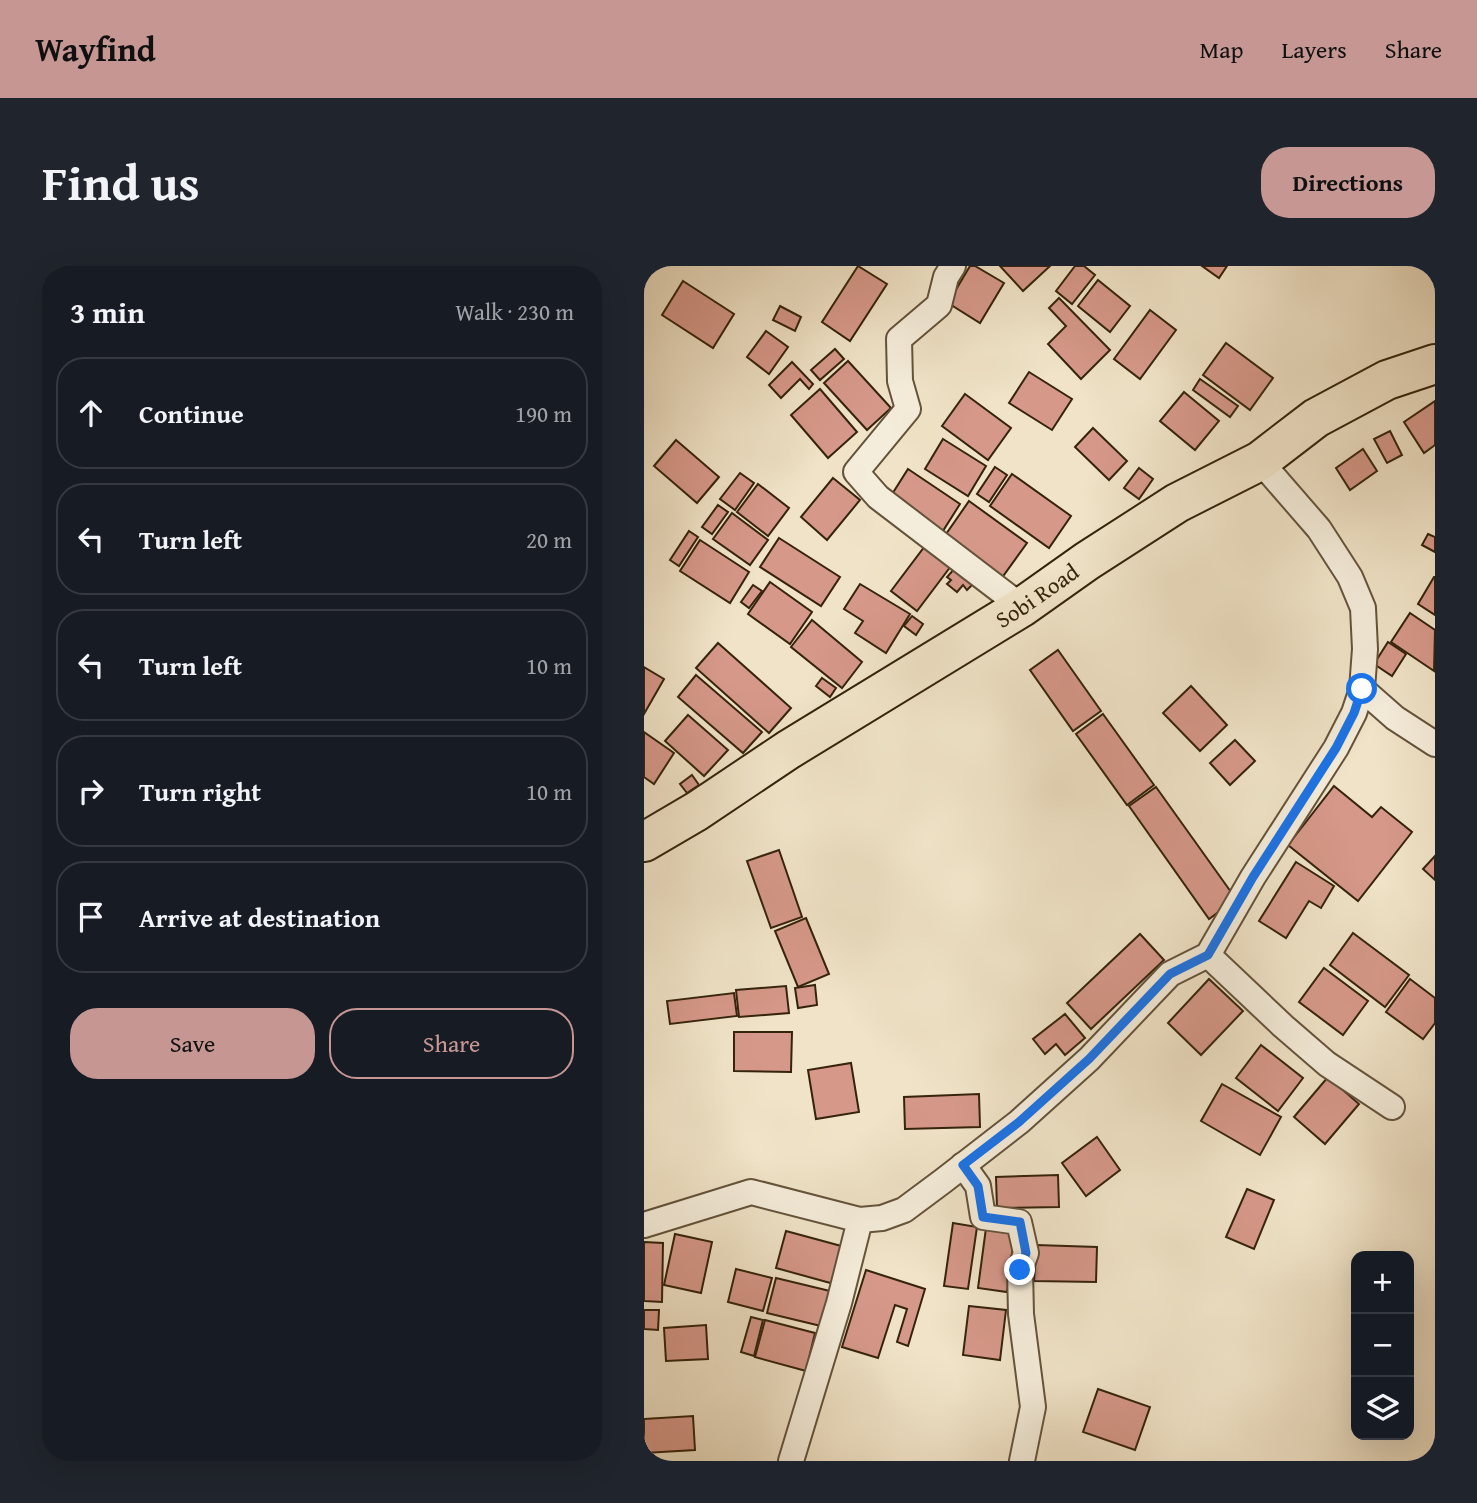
<!DOCTYPE html>
<meta charset="utf-8">
<style>
:root{--surface:#171b24;--page:#20242c;--text:#f1f3f6;--muted:#9ea1a6;--line:#363941;--accent:#c59692}
body{margin:0;font-family:"Gentium Book Plus",serif;background:var(--page);color:var(--text)}
.controls{position:absolute;right:21px;bottom:21px;display:grid;overflow:hidden;border-radius:14px;box-shadow:0 7px 28px #0002}
.controls button{width:63px;height:63px;display:grid;place-items:center;padding:0;border:0;border-bottom:2px solid var(--line);background:var(--surface);color:var(--text);font:35px sans-serif}
.stop{position:absolute;width:21px;height:21px;margin:-16px;border:5px solid #1a73e8;border-radius:50%;background:#fff}
.stop.end{background:#1a73e8;border-color:#fff;box-shadow:0 2px 7px #0008}
.list{margin:0;padding:0;list-style:none}
h2{display:flex;justify-content:space-between;align-items:center;height:91px;margin:0;padding:0 28px;font-size:30px}
h2 small{font-size:23px;font-weight:400;color:var(--muted)}
.list li{display:grid;grid-template-columns:46px 1fr auto;gap:21px;align-items:center;box-sizing:border-box;height:112px;margin:0 14px 14px;padding:0 14px;border:2px solid var(--line);border-radius:28px}
.list b{display:block;font-size:26px;white-space:nowrap}
.list em{font-size:23px;font-style:normal;color:var(--muted)}
.actions{display:flex;gap:14px;padding:21px 28px}
.actions a{flex:1;padding:16px 0;border:2px solid var(--accent);border-radius:28px;text-align:center;font-size:24px;color:var(--accent)}
.actions .main{background:var(--accent);color:#111}
.icon{flex:none;width:38px;height:38px;fill:none;stroke:currentColor;stroke-width:2;stroke-linecap:round;stroke-linejoin:round}
.map{position:relative;flex:none;width:791px;height:1195px;overflow:hidden;border-radius:28px}
header{display:flex;align-items:center;gap:42px;box-sizing:border-box;height:98px;padding:0 35px;background:var(--accent);color:#111}
header strong{font-size:33px}
nav{display:flex;gap:38px;margin-inline-start:auto;font-size:24px}
.intro{display:flex;align-items:center;justify-content:space-between;box-sizing:border-box;height:168px;padding:0 42px}
h1{margin:0;font-size:49px}
.button{padding:18px 32px;border-radius:28px;background:var(--accent);color:#111;font-size:24px;font-weight:700}
main{display:flex;gap:42px;padding:0 42px}
aside{flex:1;background:var(--surface);border-radius:28px;box-shadow:0 7px 28px #0002}
.map>svg:first-child{display:block}
.building{fill:#d69889;stroke:#35230c;stroke-width:2}
.lines{fill:none;stroke-linecap:round;stroke-linejoin:round}
.street-casing{stroke:#64533b;stroke-width:28}
.highway-casing{stroke:#35230c;stroke-width:42}
.street{stroke:#f5eddb;stroke-width:24}
.highway{stroke:#f0e3c7;stroke-width:38}
.route{stroke:#1a73e8;stroke-width:9}
.labels{text-anchor:middle;stroke-width:5;stroke-linejoin:round;paint-order:stroke}
.street-label{font-size:23px;fill:#35230c;stroke:#f5eddb}
</style>
<header>
<strong>Wayfind</strong>
<nav><a>Map</a><a>Layers</a><a>Share</a></nav>
</header>
<div class="intro"><h1>Find us</h1><a class="button">Directions</a></div>
<main>
<aside>
<h2>3 min<small>Walk · 230 m</small></h2>
<ul class="list">
<li><svg class="icon" aria-label="ahead" viewBox="0 0 24 24"><path d="M12 20V5M6 11l6-6 6 6"/></svg><div><b>Continue</b></div><em>190 m</em></li>
<li><svg class="icon" aria-label="left" viewBox="0 0 24 24"><path d="M17 20v-9H6M10 6l-5 5 5 5"/></svg><div><b>Turn left</b></div><em>20 m</em></li>
<li><svg class="icon" aria-label="left" viewBox="0 0 24 24"><path d="M17 20v-9H6M10 6l-5 5 5 5"/></svg><div><b>Turn left</b></div><em>10 m</em></li>
<li><svg class="icon" aria-label="right" viewBox="0 0 24 24"><path d="M7 20v-9h11M14 6l5 5-5 5"/></svg><div><b>Turn right</b></div><em>10 m</em></li>
<li><svg class="icon" aria-label="arrive" viewBox="0 0 24 24"><path d="M6 21V4h12l-3 4 3 4H6"/></svg><div><b>Arrive at destination</b></div></li>
</ul>
<div class="actions"><a class="main">Save</a><a>Share</a></div>
</aside>
<div class="map">
<svg width="791" height="1195" viewBox="0 0 791 1195">
<rect width="100%" height="100%" fill="#f0e3c7"/>
<filter id="stains"><feTurbulence type="fractalNoise" baseFrequency=".00286" numOctaves="4"/><feColorMatrix values="0 0 0 0 .2 0 0 0 0 .09 0 0 0 0 .02 0 0 0 .5 -.17"/></filter>
<radialGradient id="worn" r=".72"><stop offset=".6" stop-color="#630" stop-opacity="0"/><stop offset="1" stop-color="#630" stop-opacity=".3"/></radialGradient>
<g class="building">
<polygon points="214,0 243,18 206,75 178,56"/>
<polygon points="326,0 331,0 360,17 336,57 304,37"/>
<polygon points="356,0 406,0 379,25"/>
<polygon points="431,0 440,0 451,9 428,38 412,25"/>
<polygon points="558,0 583,0 575,12"/>
<polygon points="454,14 486,40 466,66 434,40"/>
<polygon points="39,15 90,48 69,82 18,49"/>
<polygon points="415,32 466,84 437,113 404,78 422,60 405,42"/>
<polygon points="136,40 157,51 151,65 129,54"/>
<polygon points="506,44 532,64 496,113 470,93"/>
<polygon points="122,65 144,81 125,108 103,91"/>
<polygon points="582,77 629,112 606,144 559,109"/>
<polygon points="191,83 200,93 176,114 167,104"/>
<polygon points="204,95 247,142 223,164 180,117"/>
<polygon points="148,96 169,118 165,123 156,113 137,132 125,119"/>
<polygon points="385,106 428,133 408,164 365,137"/>
<polygon points="556,113 594,140 586,151 549,124"/>
<polygon points="176,123 213,166 184,192 147,149"/>
<polygon points="540,126 575,155 551,184 516,155"/>
<polygon points="321,128 367,162 344,194 298,160"/>
<polygon points="791,135 791,179 780,187 760,156"/>
<polygon points="449,162 483,195 465,214 431,181"/>
<polygon points="746,165 758,189 743,197 730,173"/>
<polygon points="299,173 342,200 324,230 281,203"/>
<polygon points="32,174 75,211 53,237 10,200"/>
<polygon points="719,183 733,205 706,224 692,202"/>
<polygon points="351,201 363,209 345,236 333,228"/>
<polygon points="495,202 509,213 495,233 480,222"/>
<polygon points="264,203 316,238 297,268 245,233"/>
<polygon points="96,207 110,217 91,244 76,233"/>
<polygon points="368,208 427,250 405,282 346,240"/>
<polygon points="189,212 216,234 183,274 157,251"/>
<polygon points="114,218 145,242 124,270 93,246"/>
<polygon points="325,235 383,277 357,313 300,271"/>
<polygon points="74,239 84,246 68,268 58,261"/>
<polygon points="88,247 124,274 106,299 69,273"/>
<polygon points="45,265 54,271 35,300 26,294"/>
<polygon points="784,268 791,271 791,286 778,279"/>
<polygon points="135,272 196,311 177,340 116,301"/>
<polygon points="56,274 105,306 86,337 36,305"/>
<polygon points="281,280 307,300 273,345 247,325"/>
<polygon points="312,301 330,317 323,324 319,319 313,326 303,318 307,314 303,311"/>
<polygon points="790,311 791,311 791,349 774,338"/>
<polygon points="126,316 168,346 146,378 104,348"/>
<polygon points="216,318 266,348 242,387 211,367 219,355 200,343"/>
<polygon points="109,319 118,325 105,342 97,336"/>
<polygon points="766,347 791,364 790,405 747,376"/>
<polygon points="268,350 279,358 272,369 260,360"/>
<polygon points="168,354 218,396 198,422 147,381"/>
<polygon points="744,376 762,388 748,410 730,398"/>
<polygon points="74,377 147,442 125,467 52,402"/>
<polygon points="414,384 457,445 429,465 386,404"/>
<polygon points="0,401 20,413 0,448"/>
<polygon points="52,409 118,466 99,487 34,431"/>
<polygon points="178,412 192,422 186,431 172,420"/>
<polygon points="547,420 583,459 556,485 519,447"/>
<polygon points="459,448 510,519 483,539 432,468"/>
<polygon points="44,449 84,484 60,510 21,475"/>
<polygon points="0,466 30,487 10,518 0,511"/>
<polygon points="591,474 611,495 586,519 566,497"/>
<polygon points="48,509 55,519 43,527 36,518"/>
<polygon points="690,520 728,551 737,541 768,566 714,635 644,579"/>
<polygon points="512,521 592,633 565,653 485,540"/>
<polygon points="135,584 158,651 127,662 103,595"/>
<polygon points="791,590 791,614 779,603"/>
<polygon points="652,596 690,620 677,642 665,635 642,672 615,655"/>
<polygon points="162,652 185,708 154,721 131,665"/>
<polygon points="709,667 765,709 741,741 686,699"/>
<polygon points="496,668 520,694 447,763 423,737"/>
<polygon points="680,702 724,735 699,769 655,736"/>
<polygon points="565,713 599,745 557,789 524,757"/>
<polygon points="766,713 791,732 791,757 779,773 742,746"/>
<polygon points="171,719 173,739 154,742 151,722"/>
<polygon points="142,720 145,747 95,751 92,724"/>
<polygon points="90,727 93,750 26,758 23,735"/>
<polygon points="421,748 441,772 421,789 412,778 401,788 389,773"/>
<polygon points="90,766 148,766 147,806 90,805"/>
<polygon points="617,779 659,812 634,845 592,812"/>
<polygon points="207,797 215,846 172,853 164,804"/>
<polygon points="684,811 715,838 681,878 650,851"/>
<polygon points="578,818 637,851 616,889 557,855"/>
<polygon points="335,828 336,861 261,863 260,831"/>
<polygon points="453,871 476,904 442,930 418,897"/>
<polygon points="414,909 415,941 353,942 352,911"/>
<polygon points="603,923 630,934 610,983 582,971"/>
<polygon points="309,957 333,961 324,1023 300,1020"/>
<polygon points="342,962 371,966 363,1026 334,1022"/>
<polygon points="142,965 201,981 190,1018 132,1002"/>
<polygon points="31,968 68,976 57,1027 20,1019"/>
<polygon points="0,976 19,977 18,1036 0,1035"/>
<polygon points="392,979 453,981 452,1016 390,1015"/>
<polygon points="92,1003 128,1012 119,1045 84,1036"/>
<polygon points="222,1004 281,1023 264,1080 253,1076 263,1043 251,1039 234,1092 198,1081"/>
<polygon points="132,1012 186,1025 177,1060 123,1047"/>
<polygon points="325,1040 362,1044 356,1094 319,1089"/>
<polygon points="0,1044 15,1044 14,1064 0,1063"/>
<polygon points="107,1051 119,1054 110,1090 97,1086"/>
<polygon points="121,1054 171,1067 162,1105 111,1091"/>
<polygon points="62,1059 64,1093 22,1095 20,1062"/>
<polygon points="454,1123 506,1141 491,1184 439,1166"/>
<polygon points="49,1150 51,1184 0,1187 0,1153"/>
</g>
<g class="lines">
<g class="street-casing">
<g id="street">
<polyline points="309,0 302,11 295,39 255,73 256,115 264,143 212,206 234,231 378,341"/>
<polyline points="718,423 751,452 791,478"/>
<polyline points="564,689 639,760 683,798 748,841"/>
<polyline points="319,899 334,920 339,951 375,956 382,987 376,1004 377,1048 389,1141 378,1195"/>
<polyline points="0,959 107,926 216,954"/>
<polyline points="147,1195 195,1037 216,954 238,952 260,944 299,915 375,856 445,793 526,708 564,689 609,611 692,482 710,447 718,423 721,383 719,342 706,311 675,263 616,195"/>
</g>
</g>
<g class="highway-casing">
<g id="highway">
<path id="s1" d="M0,576L53,545L144,484L378,341L443,295L533,237L616,195L672,152L743,114L791,98"/>
</g>
</g>
<use href="#street" class="street"/>
<use href="#highway" class="highway"/>
</g>
<g class="lines">
<polyline class="route" points="376,1004 382,987 376,956 339,951 334,920 319,899 375,856 445,793 526,708 564,689 609,611 692,482 710,447 718,423"/>
</g>
<g class="labels">
<g class="street-label">
<text dy="8" stroke="none"><textPath href="#s1" startOffset="464">Sobi Road</textPath></text>
</g>
</g>
<rect width="100%" height="100%" filter="url(#stains)"/>
<rect width="100%" height="100%" fill="url(#worn)"/>
</svg>
<div class="controls">
<button>+</button>
<button>−</button>
<button><svg class="icon" aria-label="layers" viewBox="0 0 24 24"><path d="M12 4l9 5-9 5-9-5zM3 14l9 5 9-5"/></svg></button>
</div>
<div class="stop" style="left:718px;top:423px"></div>
<div class="stop end" style="left:376px;top:1004px"></div>
</div>
</main>
